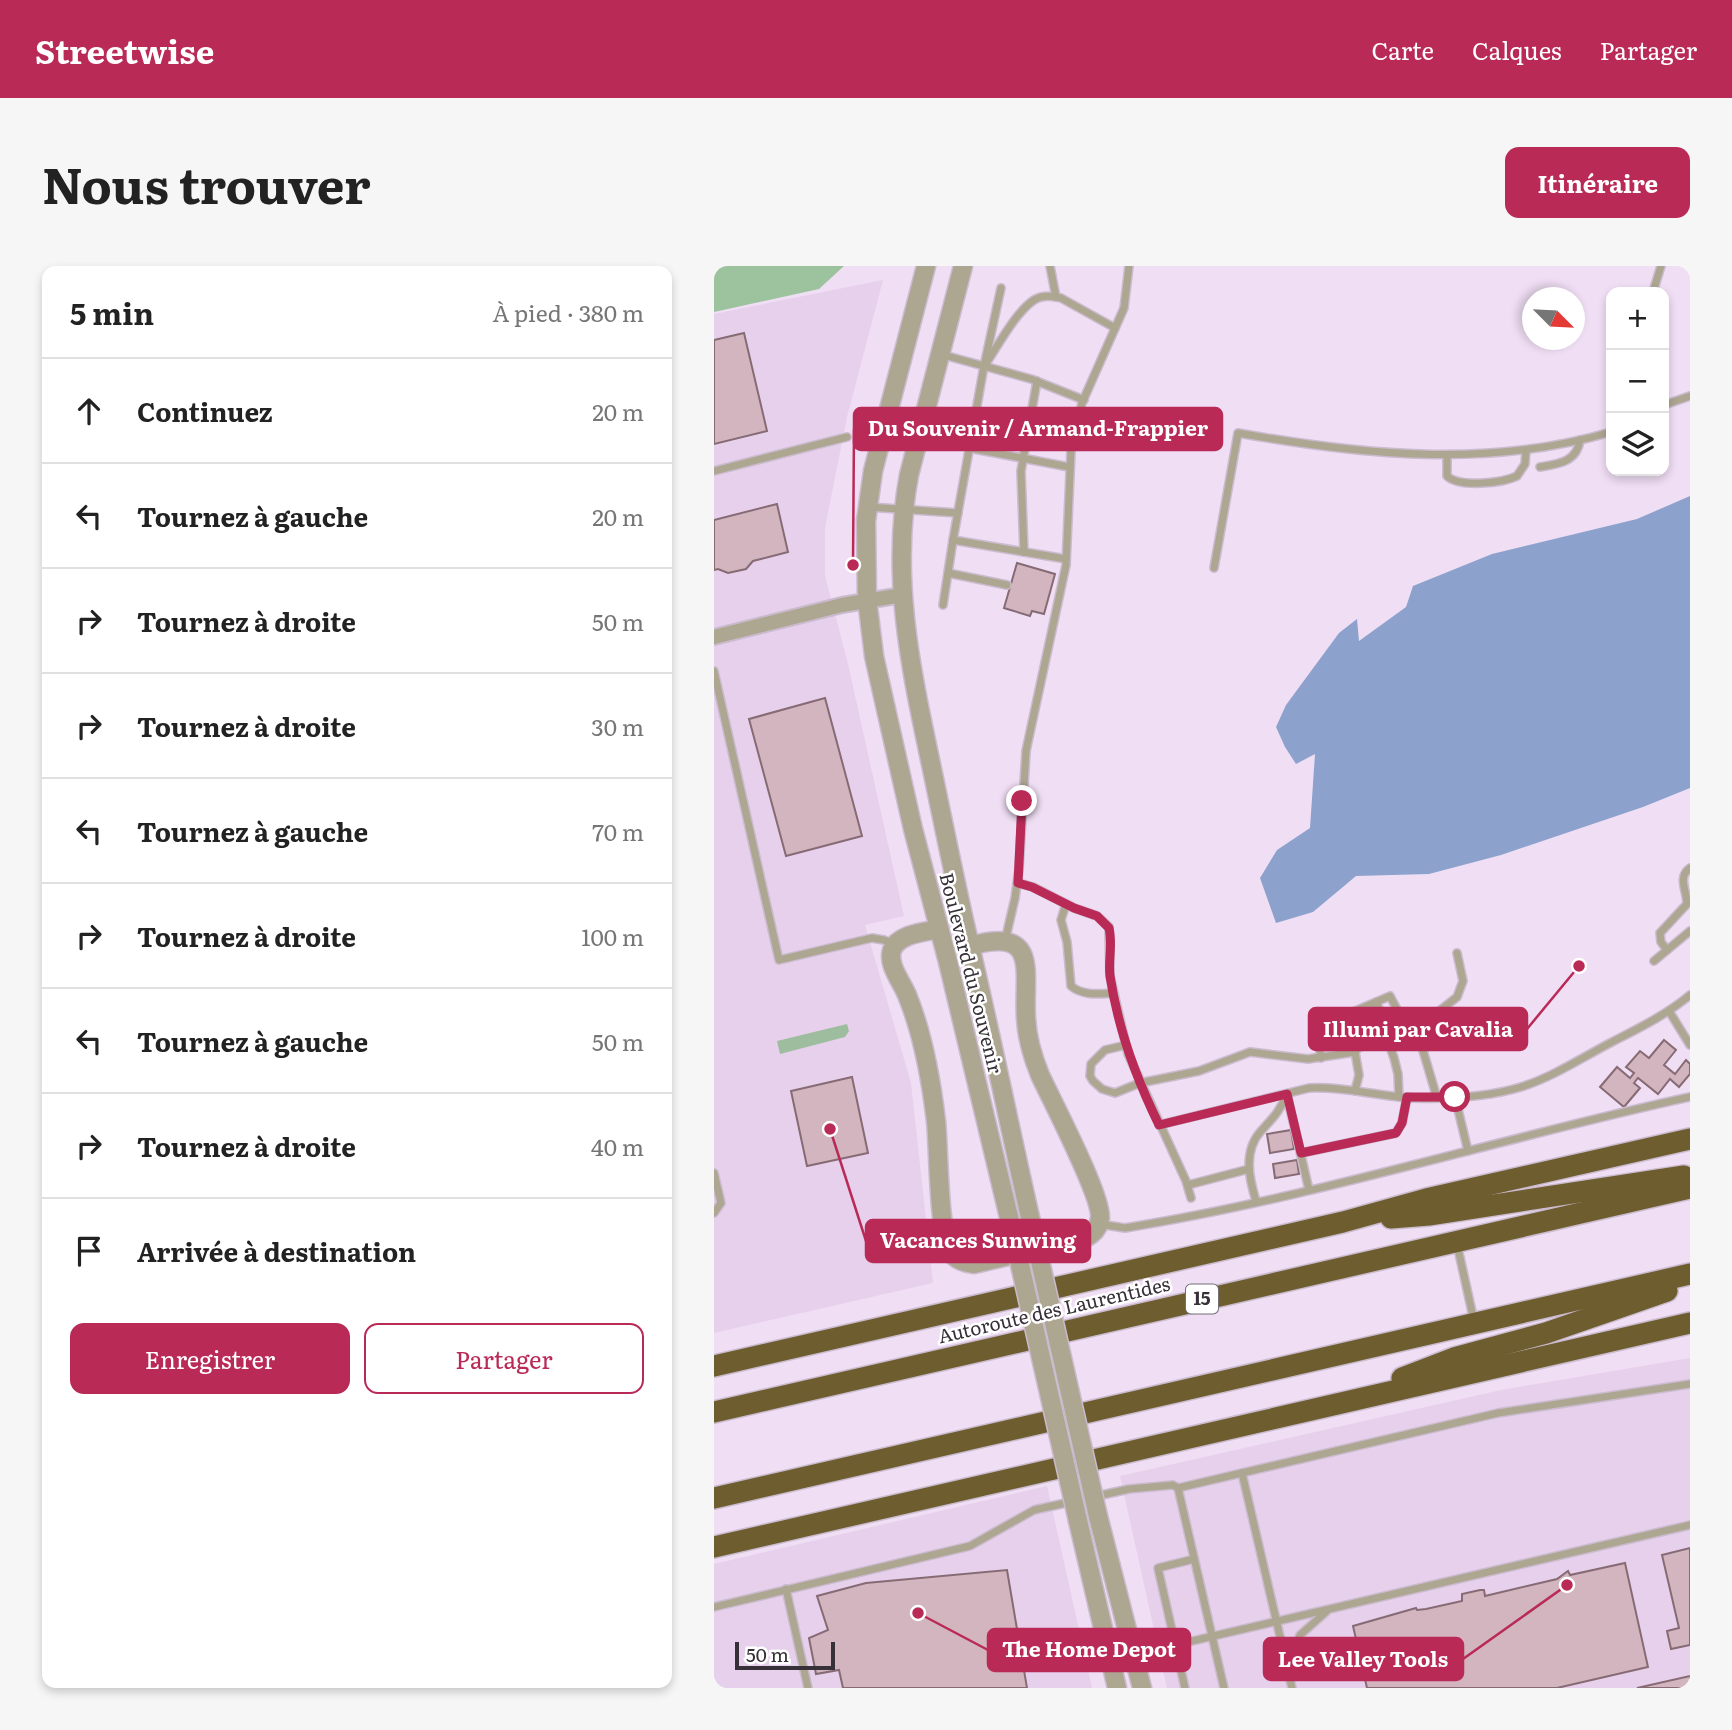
<!DOCTYPE html>
<html lang="fr">
<meta charset="utf-8">
<style>
:root{--surface:#fff;--page:#f6f6f6;--text:#222;--muted:#767676;--line:#e0e0e0;--accent:#b92a57}
body{margin:0;font-family:Literata,serif;background:var(--page);color:var(--text)}
.controls{position:absolute;right:21px;top:21px;display:grid;overflow:hidden;border-radius:14px;box-shadow:0 4px 10px #0003}
.controls button{width:63px;height:63px;display:grid;place-items:center;padding:0;border:0;border-bottom:2px solid var(--line);background:var(--surface);color:var(--text);font:35px sans-serif}
.compass{position:absolute;left:808px;top:21px;width:63px;height:63px;border-radius:50%;background:var(--surface);box-shadow:0 4px 10px #0003;rotate:114deg}
.scale{position:absolute;left:21px;bottom:18px;width:100px;box-sizing:border-box;padding-left:7px;border:4px solid #373038;border-top:0;font-size:19px;line-height:24px;white-space:nowrap;color:#373038;-webkit-text-stroke:5px #fff;paint-order:stroke}
.stop{position:absolute;width:21px;height:21px;margin:-16px;border:5px solid #b92a57;border-radius:50%;background:#fff}
.stop.end{background:#b92a57;border-color:#fff;box-shadow:0 2px 7px #0008}
.list{margin:0;padding:0;list-style:none}
h2{display:flex;justify-content:space-between;align-items:center;height:91px;margin:0;padding:0 28px;font-size:30px}
h2 small{font-size:23px;font-weight:400;color:var(--muted)}
.list li{display:grid;grid-template-columns:46px 1fr auto;gap:21px;align-items:center;box-sizing:border-box;height:105px;padding:0 28px;border-top:2px solid var(--line)}
.list b{display:block;font-size:26px;white-space:nowrap}
.list em{font-size:23px;font-style:normal;color:var(--muted)}
.actions{display:flex;gap:14px;padding:21px 28px}
.actions a{flex:1;padding:16px 0;border:2px solid var(--accent);border-radius:14px;text-align:center;font-size:24px;color:var(--accent)}
.actions .main{background:var(--accent);color:#fff}
.icon{flex:none;width:38px;height:38px;fill:none;stroke:currentColor;stroke-width:2;stroke-linecap:round;stroke-linejoin:round}
.map{position:relative;flex:none;width:976px;height:1422px;overflow:hidden;border-radius:14px}
header{display:flex;align-items:center;gap:42px;box-sizing:border-box;height:98px;padding:0 35px;background:var(--accent);color:#fff}
header strong{font-size:33px}
nav{display:flex;gap:38px;margin-inline-start:auto;font-size:24px}
.intro{display:flex;align-items:center;justify-content:space-between;box-sizing:border-box;height:168px;padding:0 42px}
h1{margin:0;font-size:49px}
.button{padding:18px 32px;border-radius:14px;background:var(--accent);color:#fff;font-size:24px;font-weight:700}
main{display:flex;gap:42px;padding:0 42px}
aside{flex:1;background:var(--surface);border-radius:14px;box-shadow:0 4px 10px #0003}
.map>svg:first-child{display:block}
.built{fill:#e7d0ec}
.green{fill:#9dbd9e}
.forest{fill:#9cc39d}
.water{fill:#8ca2cd}
.building{fill:#d2b5be;stroke:#866b74;stroke-width:2}
.lines{fill:none;stroke-linecap:round;stroke-linejoin:round}
.service-casing{stroke:#cbbbce;stroke-width:10}
.minor-casing{stroke:#cbbbce;stroke-width:18}
.tertiary-casing{stroke:#cbbbce;stroke-width:21}
.motorway-casing{stroke:#cbbbce;stroke-width:24}
.service{stroke:#ada691;stroke-width:7}
.minor{stroke:#ada691;stroke-width:14}
.tertiary{stroke:#ada691;stroke-width:18}
.motorway{stroke:#6d5d2f;stroke-width:21}
.tertiary-bridge-casing{stroke:#cbbbce;stroke-width:21;stroke-linecap:butt}
.tertiary-bridge{stroke:#ada691;stroke-width:18}
.route{stroke:#b92a57;stroke-width:9}
.labels{text-anchor:middle;stroke-width:5;stroke-linejoin:round;paint-order:stroke}
.shield{fill:#fff;stroke:#736e74;stroke-width:2}
.shield-label{font-size:18px;font-weight:bold;fill:#373038}
.street-label{font-size:19px;fill:#373038;stroke:#fff}
.leader{fill:none;stroke:#b92a57;stroke-width:2.5}
.callout-dot{fill:#b92a57;stroke:#fff;stroke-width:2.5}
.callout{fill:#b92a57;stroke:#b92a57;stroke-width:2.5}
.callout-label{font-size:21px;text-anchor:middle;font-weight:bold;fill:#fff}
</style>
<header>
<strong>Streetwise</strong>
<nav><a>Carte</a><a>Calques</a><a>Partager</a></nav>
</header>
<div class="intro"><h1>Nous trouver</h1><a class="button">Itinéraire</a></div>
<main>
<aside>
<h2>5 min<small>À pied · 380 m</small></h2>
<ul class="list">
<li><svg class="icon" aria-label="ahead" viewBox="0 0 24 24"><path d="M12 20V5M6 11l6-6 6 6"/></svg><div><b>Continuez</b></div><em>20 m</em></li>
<li><svg class="icon" aria-label="left" viewBox="0 0 24 24"><path d="M17 20v-9H6M10 6l-5 5 5 5"/></svg><div><b>Tournez à gauche</b></div><em>20 m</em></li>
<li><svg class="icon" aria-label="right" viewBox="0 0 24 24"><path d="M7 20v-9h11M14 6l5 5-5 5"/></svg><div><b>Tournez à droite</b></div><em>50 m</em></li>
<li><svg class="icon" aria-label="right" viewBox="0 0 24 24"><path d="M7 20v-9h11M14 6l5 5-5 5"/></svg><div><b>Tournez à droite</b></div><em>30 m</em></li>
<li><svg class="icon" aria-label="left" viewBox="0 0 24 24"><path d="M17 20v-9H6M10 6l-5 5 5 5"/></svg><div><b>Tournez à gauche</b></div><em>70 m</em></li>
<li><svg class="icon" aria-label="right" viewBox="0 0 24 24"><path d="M7 20v-9h11M14 6l5 5-5 5"/></svg><div><b>Tournez à droite</b></div><em>100 m</em></li>
<li><svg class="icon" aria-label="left" viewBox="0 0 24 24"><path d="M17 20v-9H6M10 6l-5 5 5 5"/></svg><div><b>Tournez à gauche</b></div><em>50 m</em></li>
<li><svg class="icon" aria-label="right" viewBox="0 0 24 24"><path d="M7 20v-9h11M14 6l5 5-5 5"/></svg><div><b>Tournez à droite</b></div><em>40 m</em></li>
<li><svg class="icon" aria-label="arrive" viewBox="0 0 24 24"><path d="M6 21V4h12l-3 4 3 4H6"/></svg><div><b>Arrivée à destination</b></div></li>
</ul>
<div class="actions"><a class="main">Enregistrer</a><a>Partager</a></div>
</aside>
<div class="map">
<svg width="976" height="1422" viewBox="0 0 976 1422">
<rect width="100%" height="100%" fill="#f0def4"/>
<g class="built">
<polygon points="169,14 133,151 111,262 111,310 134,398 190,650 151,659 197,817 219,1017 0,1067 0,48"/>
<polygon points="976,1092 976,1422 453,1422 406,1210 787,1124"/>
<polygon points="333,1220 378,1422 0,1422 0,1298"/>
</g>
<polygon class="green" points="133,758 135,765 131,771 66,788 63,775"/>
<polygon class="forest" points="0,0 130,0 105,23 0,46"/>
<polygon class="water" points="976,230 976,522 929,541 787,589 715,608 642,610 599,646 562,657 546,612 563,584 596,562 601,488 582,498 571,481 562,461 572,439 625,367 643,353 645,375 692,341 699,320 778,288 923,253"/>
<g class="building">
<polygon points="30,67 53,165 0,178 0,74"/>
<polygon points="63,238 74,286 39,295 32,303 14,307 4,303 0,304 0,254"/>
<polygon points="303,297 341,308 330,348 318,345 316,350 290,342"/>
<polygon points="111,432 148,570 72,590 35,453"/>
<polygon points="950,774 962,784 950,799 961,808 972,794 976,798 976,808 965,821 956,813 944,828 924,812 920,817 926,822 910,841 886,821 903,801 916,812 920,807 912,801 926,785 935,792"/>
<polygon points="138,811 154,887 93,900 77,825"/>
<polygon points="577,864 580,883 556,887 553,868"/>
<polygon points="583,894 585,908 561,912 559,898"/>
<polygon points="976,1282 976,1379 957,1383 953,1365 965,1362 948,1289"/>
<polygon points="911,1297 934,1401 843,1422 653,1422 639,1360 702,1342 703,1344 712,1343 748,1335 748,1328 766,1324 770,1324 771,1330 843,1313 854,1305 856,1309"/>
<polygon points="293,1304 313,1422 129,1422 125,1404 102,1408 95,1372 114,1364 103,1330 152,1317"/>
<polygon points="976,1410 976,1422 923,1422"/>
</g>
<g class="lines">
<g class="service-casing">
<g id="service">
<polyline points="336,0 342,31"/>
<polyline points="287,22 270,100 239,274 352,293"/>
<polyline points="939,26 947,0"/>
<polyline points="226,88 317,113 370,134"/>
<path d="M273,96C285,78 302,46 320,34C328,29 339,30 347,32L401,62"/>
<polyline points="950,139 976,130"/>
<polyline points="255,182 355,201"/>
<path d="M733,189V210C745,222 789,217 803,210L811,198L812,184"/>
<path d="M826,201C844,198 863,196 866,174"/>
<polyline points="0,205 133,171"/>
<polyline points="154,241 244,247"/>
<polyline points="310,286 307,205 323,115"/>
<path d="M500,302L524,167C648,189 775,202 897,166"/>
<polyline points="234,307 293,319"/>
<polyline points="229,339 239,274"/>
<polyline points="0,405 65,694 158,672 170,674 181,679"/>
<polyline points="304,617 319,621 360,642 383,650 395,661 396,710 414,788 472,915 477,932"/>
<path d="M352,638L347,654L353,676L357,720C369,730 385,728 399,727"/>
<polyline points="291,675 301,632 305,603 312,485 352,299 357,185 368,137 410,42 415,0"/>
<path d="M953,684L947,676L946,667L973,638C973,625 963,611 976,602"/>
<polyline points="940,695 976,665"/>
<polyline points="662,736 671,757 674,775 680,792 684,808 685,831"/>
<polyline points="955,745 976,779"/>
<polyline points="412,779 391,784 377,798 376,810 379,815 388,823 401,827 426,817 485,805 536,786 594,793 641,786 645,809 641,825"/>
<polyline points="641,786 645,781 674,775 681,768 705,761 743,731 749,715 743,687"/>
<polyline points="607,792 604,771 611,758 676,730 688,753 705,771 723,832"/>
<polyline points="573,829 595,924"/>
<polyline points="741,831 754,885"/>
<path d="M445,859L595,822C631,820 666,831 701,832C736,833 774,831 807,821C839,811 869,791 898,776C925,762 952,749 976,729"/>
<polyline points="587,887 682,867 688,857 693,831"/>
<polyline points="0,907 7,937 0,947"/>
<polyline points="474,919 535,903"/>
<path d="M542,935C535,912 529,885 547,865C558,853 567,844 573,828"/>
<path d="M385,958L411,962C602,931 787,872 976,831"/>
<polyline points="743,978 760,1055"/>
<polyline points="528,1207 578,1422"/>
<polyline points="464,1222 510,1422"/>
<polyline points="72,1323 94,1422"/>
<polyline points="0,1341 256,1280 320,1244 415,1223 459,1219 464,1222 784,1147 976,1118"/>
<polyline points="461,1379 976,1259"/>
<polyline points="575,1404 586,1369 612,1346"/>
<polyline points="471,1422 444,1302 480,1293"/>
</g>
</g>
<g class="minor-casing">
<polyline id="minor" points="0,371 128,339 188,329"/>
</g>
<g class="tertiary-casing">
<g id="tertiary">
<polyline points="212,0 159,205 152,255 153,333 160,390 199,563 234,696 299,968"/>
<path d="M249,0L195,209C176,310 197,404 218,503C229,556 240,610 252,663C276,763 296,864 319,964"/>
<path d="M225,663C210,666 184,668 178,684C173,699 188,716 193,729C209,768 217,813 222,855C225,883 224,968 237,987C243,995 251,997 260,998L371,972C379,968 385,961 386,952C388,930 338,835 326,809C319,792 313,772 312,752C309,706 327,660 256,680"/>
<polyline points="384,1250 428,1422"/>
<polyline points="364,1255 403,1422"/>
</g>
</g>
<g class="motorway-casing">
<g id="motorway">
<polyline points="677,952 715,949 970,910"/>
<polyline points="0,1100 629,956 712,933 976,873"/>
<polyline points="688,1112 740,1092 832,1067 953,1025"/>
<polyline points="0,1146 976,922"/>
<polyline points="0,1232 976,1008"/>
<polyline points="0,1281 976,1057"/>
</g>
</g>
<use href="#service" class="service"/>
<use href="#minor" class="minor"/>
<use href="#tertiary" class="tertiary"/>
<use href="#motorway" class="motorway"/>
<g class="tertiary-bridge-casing">
<g id="tertiary-bridge">
<polyline points="319,964 384,1250"/>
<polyline points="299,968 364,1255"/>
</g>
</g>
<use href="#tertiary-bridge" class="tertiary-bridge"/>
</g>
<g class="lines">
<path class="route" d="M308,535L304,617L318,621L360,642L383,650L395,662C399,678 394,694 396,710C404,763 422,812 445,859L573,828L587,887L682,867L688,857L693,831H741"/>
</g>
<g class="labels">
<rect class="shield" x="472" y="1018.5" width="32" height="29" rx="5"/>
<g class="shield-label">
<text x="488" y="1039">15</text>
</g>
<g class="street-label">
<text transform="translate(257 707) rotate(76)" y="7">Boulevard du Souvenir</text>
<text transform="translate(340 1044) rotate(-13)" y="7">Autoroute des Laurentides</text>
</g>
</g>
<path class="leader" d="M139 299L140 163M865 700L813 763M116 863L152 975M204 1347L274 1384M853 1319L749 1393"/>
<g class="callout-dot">
<circle cx="139" cy="299" r="7"/>
<circle cx="865" cy="700" r="7"/>
<circle cx="116" cy="863" r="7"/>
<circle cx="204" cy="1347" r="7"/>
<circle cx="853" cy="1319" r="7"/>
</g>
<g class="callout">
<rect x="140" y="142" width="368" height="42" rx="7"/>
<rect x="595" y="742" width="218" height="42" rx="7"/>
<rect x="152" y="954" width="224" height="42" rx="7"/>
<rect x="274" y="1363" width="202" height="42" rx="7"/>
<rect x="550" y="1372" width="199" height="42" rx="7"/>
</g>
<g class="callout-label">
<text x="324" y="170">Du Souvenir / Armand-Frappier</text>
<text x="704" y="771">Illumi par Cavalia</text>
<text x="264" y="982">Vacances Sunwing</text>
<text x="375" y="1391">The Home Depot</text>
<text x="649" y="1401">Lee Valley Tools</text>
</g>
</svg>
<div class="controls">
<button>+</button>
<button>−</button>
<button><svg class="icon" aria-label="layers" viewBox="0 0 24 24"><path d="M12 4l9 5-9 5-9-5zM3 14l9 5 9-5"/></svg></button>
</div>
<svg class="compass" viewBox="-18 -18 36 36"><path d="M0-13l5 13h-10z" fill="#e53935"/><path d="M0 13l5-13h-10z" fill="#767676"/></svg>
<div class="scale">50 m</div>
<div class="stop" style="left:741px;top:831px"></div>
<div class="stop end" style="left:308px;top:535px"></div>
</div>
</main>
